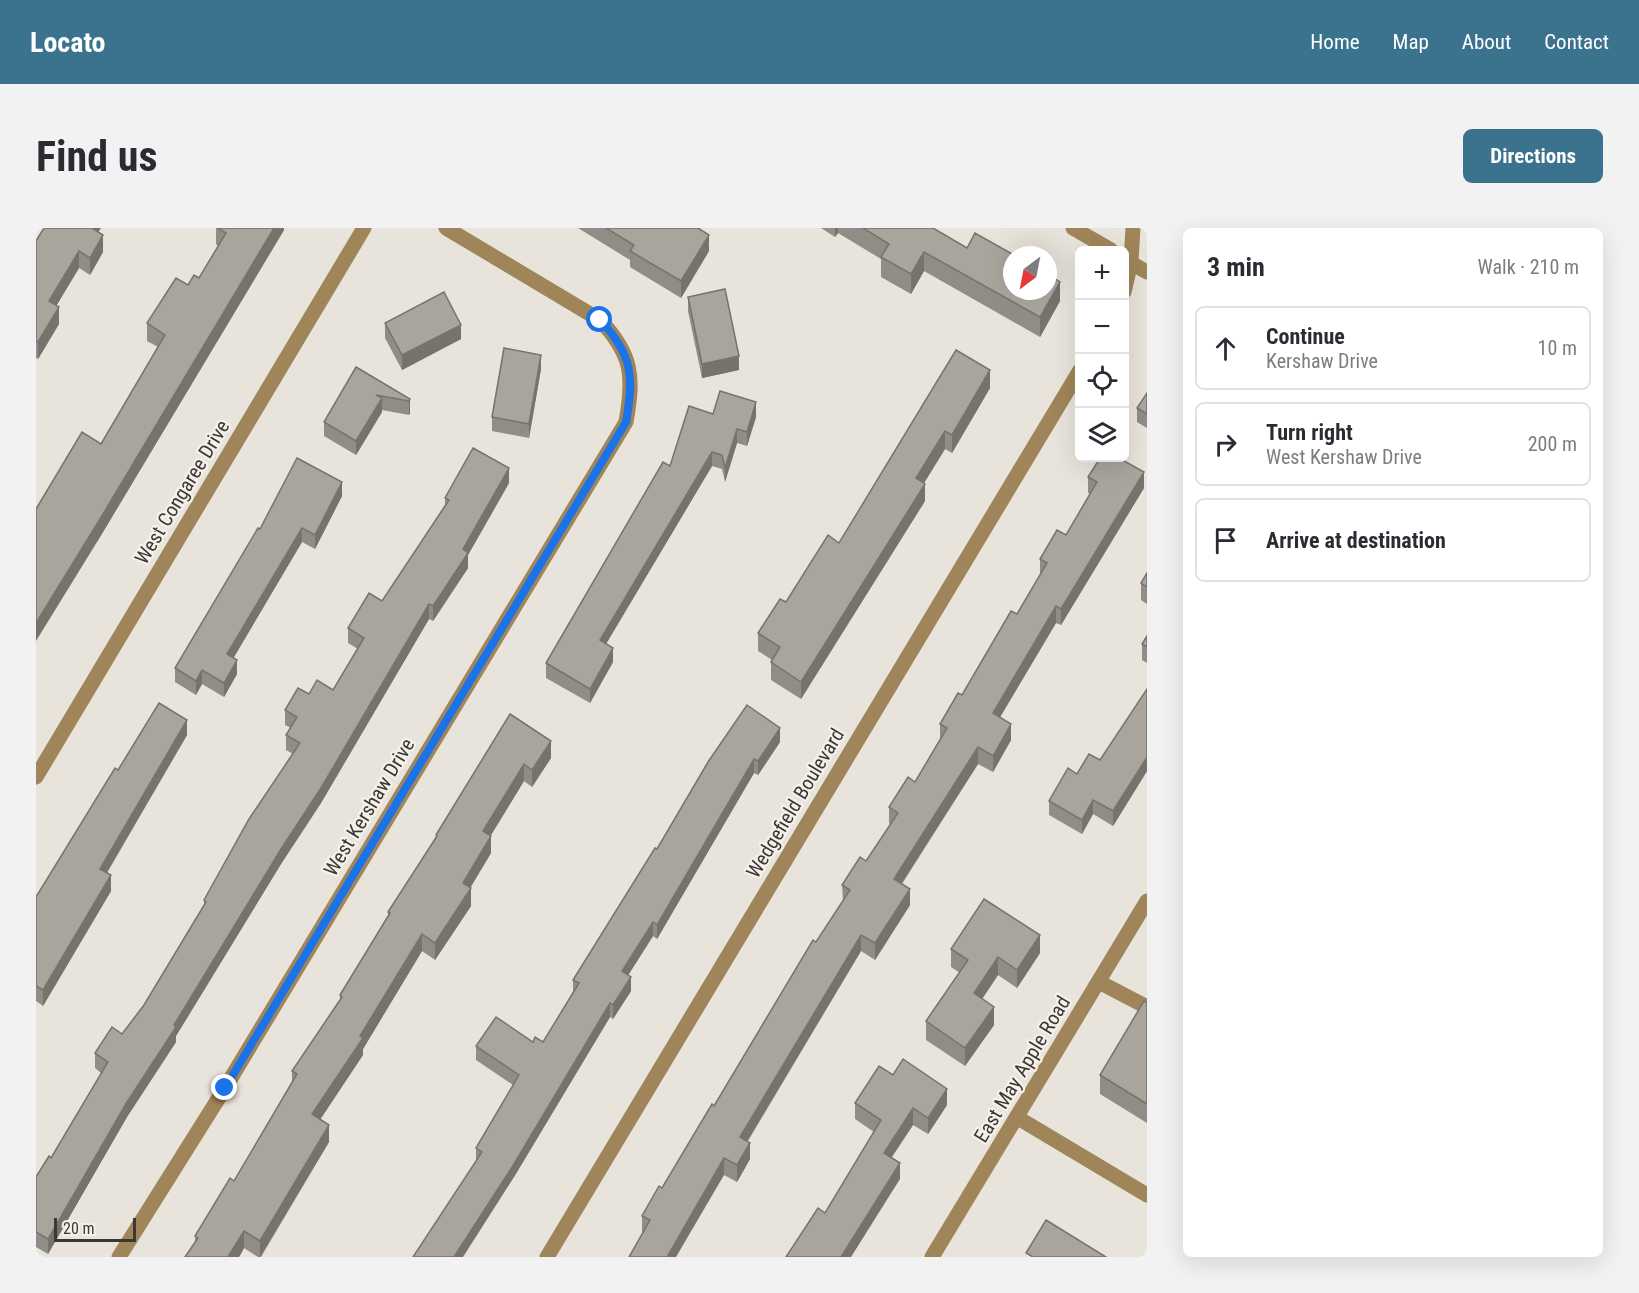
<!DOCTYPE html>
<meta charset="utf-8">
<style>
:root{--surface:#fff;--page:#f2f2f3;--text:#2b2b33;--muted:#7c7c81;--line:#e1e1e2;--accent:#3b728d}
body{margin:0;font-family:"Roboto Condensed",sans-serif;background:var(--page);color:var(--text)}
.controls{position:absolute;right:18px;top:18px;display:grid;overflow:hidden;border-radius:9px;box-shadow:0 6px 24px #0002}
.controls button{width:54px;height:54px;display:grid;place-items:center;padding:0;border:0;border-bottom:2px solid var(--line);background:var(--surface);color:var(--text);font:30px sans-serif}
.compass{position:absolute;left:967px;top:18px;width:54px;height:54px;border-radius:50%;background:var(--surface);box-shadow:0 6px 24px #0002;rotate:212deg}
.scale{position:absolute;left:18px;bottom:15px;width:82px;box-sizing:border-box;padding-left:6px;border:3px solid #3a3734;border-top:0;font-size:16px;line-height:21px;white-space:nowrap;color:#3a3734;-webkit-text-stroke:4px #f6f1e8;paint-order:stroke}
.stop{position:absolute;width:18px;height:18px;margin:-14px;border:4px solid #1a73e8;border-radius:50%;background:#fff}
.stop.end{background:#1a73e8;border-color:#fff;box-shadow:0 2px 6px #0008}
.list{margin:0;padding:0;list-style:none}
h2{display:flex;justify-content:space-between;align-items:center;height:78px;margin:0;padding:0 24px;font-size:26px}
h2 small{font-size:20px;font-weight:400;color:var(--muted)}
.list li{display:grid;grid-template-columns:39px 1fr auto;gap:18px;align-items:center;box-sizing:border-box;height:84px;margin:0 12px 12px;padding:0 12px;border:2px solid var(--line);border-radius:9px}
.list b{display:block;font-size:22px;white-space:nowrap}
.list p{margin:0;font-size:20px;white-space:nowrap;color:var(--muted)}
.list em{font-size:20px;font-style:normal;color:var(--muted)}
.icon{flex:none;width:33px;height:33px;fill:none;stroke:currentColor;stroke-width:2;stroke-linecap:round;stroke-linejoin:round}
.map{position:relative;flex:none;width:1111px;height:1029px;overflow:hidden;border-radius:9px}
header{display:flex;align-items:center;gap:36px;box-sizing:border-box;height:84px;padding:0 30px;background:var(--accent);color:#fff}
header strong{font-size:28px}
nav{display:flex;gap:33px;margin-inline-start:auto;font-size:21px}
.intro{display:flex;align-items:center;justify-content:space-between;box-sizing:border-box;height:144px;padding:0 36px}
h1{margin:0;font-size:42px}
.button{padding:15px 27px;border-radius:9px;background:var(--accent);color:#fff;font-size:21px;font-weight:700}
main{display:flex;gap:36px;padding:0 36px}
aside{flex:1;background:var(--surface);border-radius:9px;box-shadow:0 6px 24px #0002}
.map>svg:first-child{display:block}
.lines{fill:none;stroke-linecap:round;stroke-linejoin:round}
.minor{stroke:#9f8559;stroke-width:15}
.wall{fill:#918d86}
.shaded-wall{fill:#76736d}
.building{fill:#a9a49c;stroke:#76736d;stroke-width:1.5}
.route{stroke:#1a73e8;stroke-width:8}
.labels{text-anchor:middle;stroke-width:4.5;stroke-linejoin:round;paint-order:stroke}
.street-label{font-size:20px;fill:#3a3734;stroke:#f6f1e8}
</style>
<header>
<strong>Locato</strong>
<nav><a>Home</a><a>Map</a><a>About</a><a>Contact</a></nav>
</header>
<div class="intro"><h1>Find us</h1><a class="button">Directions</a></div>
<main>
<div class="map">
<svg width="1111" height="1029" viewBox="0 0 1111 1029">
<rect width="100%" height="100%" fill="#e9e4db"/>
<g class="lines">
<g class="minor">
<polyline points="1037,0 1075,22"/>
<polyline points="1088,31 1111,44"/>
<polyline points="1088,64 1095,34 1097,0"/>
<polyline points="0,549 328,0"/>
<polyline points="1063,754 1111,779"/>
<polyline points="982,890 1111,967"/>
<path d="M83,1029L189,860L590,194C598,149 597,127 564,92L410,0"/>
<polyline points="511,1029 1044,142"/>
<polyline points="896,1029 1111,673"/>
</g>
</g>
<g class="wall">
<polygon points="180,0 248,0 248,2 61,314 65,216 122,119 111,113 111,95 152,57 163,50 182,18 180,16"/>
<polygon points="542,0 662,0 673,23 645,70 594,39 594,32"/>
<polygon points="785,0 897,0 1024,73 1004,109 888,43 875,66 845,49 845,31 802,5 799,9"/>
<polygon points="62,4 67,24 54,47 43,40 20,78 23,96 2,131 0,130 0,13"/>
<polygon points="652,69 703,142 666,150 652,83"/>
<polygon points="349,95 425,111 366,142 349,110"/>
<polygon points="920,122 954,160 916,225 909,221 888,255 889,273 765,471 735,452 735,434 736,432 722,423 722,405 803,315"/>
<polygon points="320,139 374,171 374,185 373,187 346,182 346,184 320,227 288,208 288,194"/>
<polygon points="505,141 493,210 456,203 456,189"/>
<polygon points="1111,165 1111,200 1101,194 1101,180"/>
<polygon points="677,186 720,189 711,218 701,215 689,254 686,241 676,238 570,416 577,434 554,475 510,450 510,435 634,238"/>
<polygon points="1052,249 1108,260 1025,397 1020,395 964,489 975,512 957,544 942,536 866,656 874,677 839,732 825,723 712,913 714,931 701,954 688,947 607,1005 606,1004 606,988 626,960 807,673 806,657 830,633 854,596 853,595 853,579 879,554 904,512 904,496 926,467 981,386 1004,348 1004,331 1030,307 1054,266 1052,265"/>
<polygon points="473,255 432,327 432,340 397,393 393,391 285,575 245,636 140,808 140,814 91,889 12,1026 0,1019 0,949 15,930 65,845 59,840 59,825 86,806 108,777 168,678 168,672 257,526 250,522 250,507 255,500 249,497 249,482 273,466 297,462 322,421 312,415 312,400 346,373 409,277 409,270"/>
<polygon points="306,268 279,321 266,314 197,430 201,446 188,469 166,456 160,467 139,454 139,440 224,301"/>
<polygon points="1111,345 1111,376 1105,372 1105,355"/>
<polygon points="1111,408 1111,435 1106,432 1106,416"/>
<polygon points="1111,461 1111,543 1077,598 1057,586 1046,606 1013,587 1013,573 1041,546 1064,532"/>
<polygon points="474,486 515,530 496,559 488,553 455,607 455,625 434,660 435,678 399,732 386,723 327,821 327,827 284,891 293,914 225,1029 222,1029 208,1020 203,1029 149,1029 159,1014 159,1008 198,953 256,854 256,843 304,772 304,767 352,688 352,684 400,611 400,607"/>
<polygon points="151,507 71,645 75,663 7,778 0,773 0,669 82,542"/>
<polygon points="744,514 722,547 718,545 621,711 617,708 592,747 595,763 577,791 574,789 478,949 440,933 440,920 477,857 440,832 440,818 497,814 507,814 537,765 537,752 621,621 672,534"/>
<polygon points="915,721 1004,725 981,760 962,747 946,771 958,797 929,838 890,812 890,793 924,745 915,739"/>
<polygon points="1111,775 1111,895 1064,866 1064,847"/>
<polygon points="819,875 911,877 892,906 877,897 855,930 864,951 789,985 838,904 819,891"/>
</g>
<g class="shaded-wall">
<polygon points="54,0 65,0 54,16"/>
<polygon points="238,0 248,0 248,2 61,314 0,413 0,395"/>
<polygon points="799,0 802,0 802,5 799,9"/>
<polygon points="67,7 67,24 54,47 54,30"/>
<polygon points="673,7 673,23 645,70 645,53"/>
<polygon points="43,23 43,40 13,90 13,73"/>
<polygon points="888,24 888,43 875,66 875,46"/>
<polygon points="1024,54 1024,73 1004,109 1004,89"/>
<polygon points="23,79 23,96 2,131 2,114"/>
<polygon points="425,97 425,111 366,142 366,127"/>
<polygon points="505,127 505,141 493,210 493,196"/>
<polygon points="703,128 703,142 666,150 666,136"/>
<polygon points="954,142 954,160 916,225 916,207"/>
<polygon points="346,170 346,184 320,227 320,213"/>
<polygon points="374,171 374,185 373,187 373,173"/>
<polygon points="720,174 720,189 711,218 711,204"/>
<polygon points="701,201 701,215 689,254 689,240"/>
<polygon points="909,203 909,221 880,268 880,250"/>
<polygon points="676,224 676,238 564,426 564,412"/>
<polygon points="473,240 473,255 432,327 432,340 397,393 397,378 427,321"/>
<polygon points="1108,244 1108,260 1025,397 1025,381"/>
<polygon points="306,254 306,268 279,321 279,307"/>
<polygon points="889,256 889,273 765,471 765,454"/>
<polygon points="266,300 266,314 191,441 191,426"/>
<polygon points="393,376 393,391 285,575 245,636 140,808 140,814 91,889 12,1026 12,1011 91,874"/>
<polygon points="1020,378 1020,395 957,501 957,485"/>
<polygon points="577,420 577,434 554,475 554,461"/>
<polygon points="201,432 201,446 188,469 188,455"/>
<polygon points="166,442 166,456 160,467 160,453"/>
<polygon points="151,492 151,507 64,656 64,641"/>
<polygon points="975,496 975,512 957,544 957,528"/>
<polygon points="744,500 744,514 722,547 722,533"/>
<polygon points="515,513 515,530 496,559 496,542"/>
<polygon points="942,519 942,536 858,667 858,651"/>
<polygon points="1111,529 1111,543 1077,598 1077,583"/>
<polygon points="718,531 718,545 621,711 621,697"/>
<polygon points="488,536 488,553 447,620 447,603"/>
<polygon points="1057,572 1057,586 1046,606 1046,592"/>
<polygon points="455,608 455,625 427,672 427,655"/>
<polygon points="75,647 75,663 7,778 7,762"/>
<polygon points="435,660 435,678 399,732 399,715"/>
<polygon points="874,661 874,677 839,732 839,715"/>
<polygon points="617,694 617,708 586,757 586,743"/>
<polygon points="386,706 386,723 327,821 327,827 276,904 276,886 324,808"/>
<polygon points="825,707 825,723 704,925 704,909"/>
<polygon points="1004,707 1004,725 981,760 981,742"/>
<polygon points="962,729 962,747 938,783 938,765"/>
<polygon points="595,749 595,763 577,791 577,777"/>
<polygon points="574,775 574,789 478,949 427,1029 418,1029"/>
<polygon points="958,779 958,797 929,838 929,820"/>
<polygon points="911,861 911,877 892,906 892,890"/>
<polygon points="877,880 877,897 848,941 848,925"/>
<polygon points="293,897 293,914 224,1029 224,1013"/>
<polygon points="714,915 714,931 701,954 701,937"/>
<polygon points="688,930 688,947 640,1029 631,1029"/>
<polygon points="864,935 864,951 815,1029 805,1029"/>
<polygon points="208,1003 208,1020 203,1029 192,1029"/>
</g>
<g class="building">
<polygon points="8,0 56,0 67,7 54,30 43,23 13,73 23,79 2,114 0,113 0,13"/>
<polygon points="182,0 238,0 61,296 0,395 0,281 46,204 65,216 129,107 111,95 140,50 152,57 158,47 163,50 190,5"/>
<polygon points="570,0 662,0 673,7 645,53 594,23 598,17"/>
<polygon points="827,0 897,0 931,20 939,5 978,27 976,27 976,63 1012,63 1012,46 1024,54 1004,89 888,24 875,46 845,29 853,16"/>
<polygon points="689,61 703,128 666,136 652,69"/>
<polygon points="408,64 425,97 366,127 349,95"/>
<polygon points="468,120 505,127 493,196 456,189"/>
<polygon points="920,122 954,142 916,207 909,203 880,250 889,256 765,454 735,434 744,419 722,405 744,371 750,374 792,307 803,315"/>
<polygon points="320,139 374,171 373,173 340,167 346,170 320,213 288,194"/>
<polygon points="684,163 720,174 711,204 701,201 689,240 686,227 676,224 564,412 577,420 554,461 510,435 627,234 634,238 653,178 677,186"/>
<polygon points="1111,165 1111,186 1101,180"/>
<polygon points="437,220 473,240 427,321 432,325 397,378 393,376 285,560 245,621 138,797 140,799 91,874 12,1011 0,1004 0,949 13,928 15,930 72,834 59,825 76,799 86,806 108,777 170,674 168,672 213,591 264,515 250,507 261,489 249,482 262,460 273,466 281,452 297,462 328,410 312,400 333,365 346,373 413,272 409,270"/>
<polygon points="261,230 306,254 279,307 266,300 191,426 201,432 188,455 166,442 160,453 139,440 222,300 224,301"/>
<polygon points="1064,230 1083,230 1108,244 1025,381 1020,378 957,485 975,496 957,528 942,519 858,651 874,661 839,715 825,707 704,909 714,915 701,937 688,930 631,1029 593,1029 614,992 606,988 623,958 626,960 676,876 678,878 777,712 780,714 814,662 806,657 824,629 830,633 862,585 853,579 872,549 879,554 911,500 904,496 922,465 926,467 975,383 981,386 1011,335 1004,331 1021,302 1030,307 1061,254 1052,249"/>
<polygon points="1111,345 1111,359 1105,355"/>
<polygon points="1111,408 1111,419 1106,416"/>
<polygon points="1111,461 1111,529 1077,583 1057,572 1046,592 1013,573 1032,540 1041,546 1053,526 1064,532"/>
<polygon points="123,475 151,492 64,641 75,647 7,762 0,758 0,669 79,540 82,542"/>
<polygon points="711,477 744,500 722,533 718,531 621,697 617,694 586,743 595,749 577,777 574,775 478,936 418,1029 377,1029 446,924 440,920 483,847 440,818 460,789 497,814 499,809 507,814 543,755 537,752 619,620 621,621 672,534"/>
<polygon points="474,486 515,513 496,542 488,536 447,603 455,608 427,655 435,660 399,715 386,706 324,808 327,810 276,886 293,897 224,1013 208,1003 192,1029 149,1029 162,1010 159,1008 194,950 198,953 261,846 256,843 306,769 304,767 354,685 352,684 401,608 400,607"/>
<polygon points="948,671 1004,707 981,742 962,729 938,765 958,779 929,820 890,793 932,732 915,721"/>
<polygon points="1108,773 1111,775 1111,876 1064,847"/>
<polygon points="867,831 911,861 892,890 877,880 848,925 864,935 805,1029 750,1029 782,980 789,985 845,892 819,875 843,838 857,847"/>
<polygon points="1010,992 1070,1029 997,1029 990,1025"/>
</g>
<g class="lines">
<path class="route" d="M189,860L590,194C598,149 597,127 564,92"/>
</g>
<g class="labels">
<g class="street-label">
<text transform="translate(146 264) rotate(-59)" y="7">West Congaree Drive</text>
<text transform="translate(759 575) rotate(-59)" y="7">Wedgefield Boulevard</text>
<text transform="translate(333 579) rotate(-59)" y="7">West Kershaw Drive</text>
<text transform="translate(986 841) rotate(-59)" y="7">East May Apple Road</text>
</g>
</g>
</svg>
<div class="controls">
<button>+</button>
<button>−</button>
<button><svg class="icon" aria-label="locate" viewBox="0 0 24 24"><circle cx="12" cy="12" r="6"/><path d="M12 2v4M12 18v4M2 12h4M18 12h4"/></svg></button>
<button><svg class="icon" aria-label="layers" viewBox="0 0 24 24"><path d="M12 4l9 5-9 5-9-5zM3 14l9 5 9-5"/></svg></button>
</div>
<svg class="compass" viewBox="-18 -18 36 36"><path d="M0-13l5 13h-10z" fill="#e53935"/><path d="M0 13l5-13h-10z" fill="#7c7c81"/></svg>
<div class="scale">20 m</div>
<div class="stop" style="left:564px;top:92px"></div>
<div class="stop end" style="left:189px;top:860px"></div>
</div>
<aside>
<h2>3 min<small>Walk · 210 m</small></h2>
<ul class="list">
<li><svg class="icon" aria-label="ahead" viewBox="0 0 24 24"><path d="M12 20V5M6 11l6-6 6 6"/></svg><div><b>Continue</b><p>Kershaw Drive</p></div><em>10 m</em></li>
<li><svg class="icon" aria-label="right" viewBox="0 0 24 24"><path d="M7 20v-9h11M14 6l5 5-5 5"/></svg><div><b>Turn right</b><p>West Kershaw Drive</p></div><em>200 m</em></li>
<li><svg class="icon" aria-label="arrive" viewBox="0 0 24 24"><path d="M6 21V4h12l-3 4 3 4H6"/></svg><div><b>Arrive at destination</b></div></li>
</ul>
</aside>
</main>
